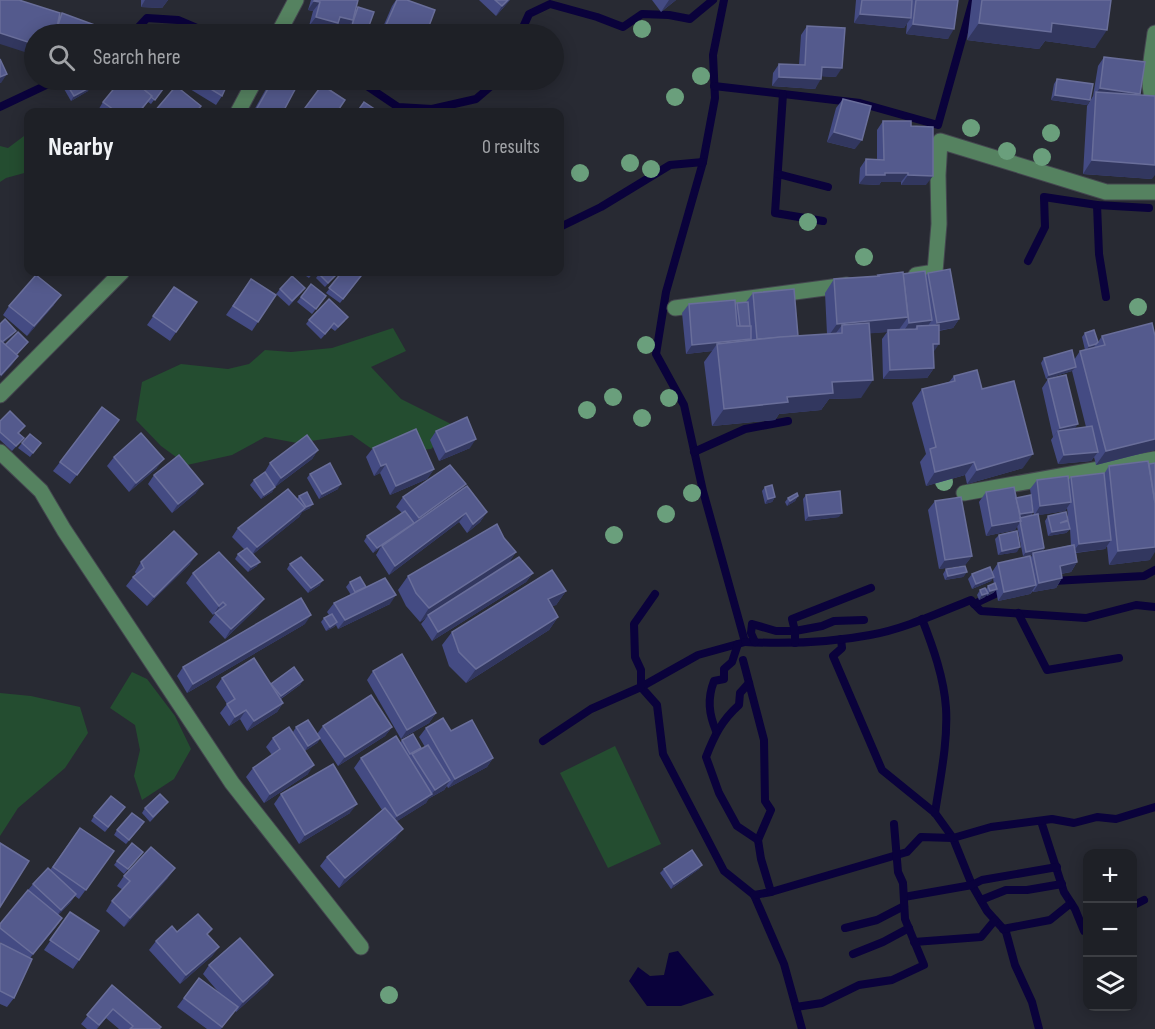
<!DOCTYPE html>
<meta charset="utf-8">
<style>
:root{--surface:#1e2026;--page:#2b2d32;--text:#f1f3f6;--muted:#a1a3a7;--line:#3c3e43}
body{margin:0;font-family:"Sofia Sans Condensed",sans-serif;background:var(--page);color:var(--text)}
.controls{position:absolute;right:18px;bottom:18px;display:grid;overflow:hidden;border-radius:12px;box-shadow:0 3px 15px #0003}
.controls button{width:54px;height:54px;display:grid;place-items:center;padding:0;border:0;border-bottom:2px solid var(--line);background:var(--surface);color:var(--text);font:30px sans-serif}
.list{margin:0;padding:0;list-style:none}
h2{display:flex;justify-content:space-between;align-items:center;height:78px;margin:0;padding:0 24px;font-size:26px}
h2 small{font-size:20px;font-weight:400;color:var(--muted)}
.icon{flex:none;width:33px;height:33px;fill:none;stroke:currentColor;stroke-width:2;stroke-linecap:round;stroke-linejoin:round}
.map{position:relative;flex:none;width:1155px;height:1029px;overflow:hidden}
.search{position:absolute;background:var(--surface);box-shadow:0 3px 15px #0003;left:24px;top:24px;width:540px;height:66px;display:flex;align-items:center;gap:15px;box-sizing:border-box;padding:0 21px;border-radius:33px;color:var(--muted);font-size:22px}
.panel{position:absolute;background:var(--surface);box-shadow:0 3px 15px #0003;left:24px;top:108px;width:540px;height:168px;border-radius:12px}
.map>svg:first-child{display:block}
.green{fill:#244d30}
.water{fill:#0a023b}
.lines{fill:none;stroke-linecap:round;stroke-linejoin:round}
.stream{stroke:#0a023b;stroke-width:8}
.minor-casing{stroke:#44464f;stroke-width:17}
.minor{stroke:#558260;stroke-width:15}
.tree{fill:#6a9f7c}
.wall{fill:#444b83;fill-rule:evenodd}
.shaded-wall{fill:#32375f}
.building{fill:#545a8d;stroke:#696e9a;stroke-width:1.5}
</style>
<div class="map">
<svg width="1155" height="1029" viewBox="0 0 1155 1029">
<rect width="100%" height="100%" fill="#282a33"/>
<g class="green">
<polygon points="28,133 28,172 6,178 0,182 0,146 8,148"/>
<polygon points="393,328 406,351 371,367 401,399 455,426 431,449 379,454 352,435 297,443 265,437 232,455 187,465 161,446 136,420 142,382 181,364 228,369 249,364 265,350 291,352 332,348"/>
<polygon points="132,672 147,679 175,716 191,749 174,779 142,800 134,776 140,750 135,725 110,708"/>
<polygon points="0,693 31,696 80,707 88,733 65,768 18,808 0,836"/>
<polygon points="615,746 661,844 608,868 560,773"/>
</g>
<polygon class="water" points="678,951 714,995 681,1006 647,1006 629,981 638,967 650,976 664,975 669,953"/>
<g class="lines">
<g class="stream">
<polyline points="724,0 713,55 715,98 703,162 666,292 656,354 684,405 703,491 745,642 698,655 641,687 657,705 663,754 724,871 754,895 784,964 802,1029"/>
<polyline points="132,34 147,18 178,20 211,34"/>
<polyline points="520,34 529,14 550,4 597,17 623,27 642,14 669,15 690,19 713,0"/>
<polyline points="358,80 398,107 432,109 476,99 498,80"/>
<polyline points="714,86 860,103 938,125 973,0"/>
<polyline points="783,94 775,213 823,221"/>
<polyline points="0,107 57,80"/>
<polyline points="778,174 828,187"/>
<polyline points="1097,205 1099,254 1106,297"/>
<polyline points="560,227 601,207 670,165 703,162"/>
<polyline points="1028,261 1045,227 1044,197 1097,205 1149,208"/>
<polyline points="694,452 745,429 788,421"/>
<polyline points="1053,581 1144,576 1155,570"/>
<polyline points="974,604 981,611 1086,618 1136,605 1155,607"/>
<polyline points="1018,613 1047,670 1119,658"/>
<path d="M922,619C933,647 944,678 946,708C948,743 940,779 935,813"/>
<polyline points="841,639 842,648 833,656 882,770 935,813 953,838 972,885 987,911 1006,932 1015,965 1032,1002 1039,1029"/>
<path d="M745,642C787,644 828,643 870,635C904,629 938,613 971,600L974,604L1004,590"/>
<polyline points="755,642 751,633 752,624 776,631 795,631 822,626 834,621 864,620"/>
<polyline points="795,643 795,631 792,619 871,588"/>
<polyline points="743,660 764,740 765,801 771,810 758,840 761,859 771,892 754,895"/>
<path d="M749,683L740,693L739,705C722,720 714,736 706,757L719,793L737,826L758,840"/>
<path d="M716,731C709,714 707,699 714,681L724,679V669L732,662L738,644"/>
<polyline points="543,741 591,709 641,687 641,670 635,657 634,624 655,594"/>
<polyline points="1041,821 1064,892 1075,909 1084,931 1088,930"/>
<polyline points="771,892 907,852 921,837 953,838 991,827 1052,819 1074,823 1097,817 1116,819 1155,807"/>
<polyline points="904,897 972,885 982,880 1057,867"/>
<polyline points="981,900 1006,890 1027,890 1062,884"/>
<polyline points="1132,906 1144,900"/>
<polyline points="845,928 877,920 904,906"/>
<polyline points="1003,929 1050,920 1071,903"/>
<polyline points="914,942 981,937 995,920"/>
<polyline points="853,954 883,942 909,928"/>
<polyline points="796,1007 822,1003 859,985 892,980 924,965 905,919 903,883 898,872 894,824"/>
</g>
<g class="minor-casing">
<g id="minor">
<path d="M1155,33C1152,57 1145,83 1155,106"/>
<polyline points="278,34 296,0"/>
<polyline points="238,112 255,80"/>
<polyline points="916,275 935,272 939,224 938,175 940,141 1106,192 1155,192"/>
<polyline points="675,308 847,285"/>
<polyline points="0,395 122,272"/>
<polyline points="0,452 41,491 64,530 232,783 361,947"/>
<polyline points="964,493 1155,459"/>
</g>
</g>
<use href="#minor" class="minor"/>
</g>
<g class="tree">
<circle cx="642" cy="29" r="9"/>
<circle cx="701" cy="76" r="9"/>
<circle cx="675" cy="97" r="9"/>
<circle cx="971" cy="128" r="9"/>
<circle cx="1051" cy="133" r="9"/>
<circle cx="1007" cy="151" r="9"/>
<circle cx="1042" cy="157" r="9"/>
<circle cx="630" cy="163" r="9"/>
<circle cx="651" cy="169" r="9"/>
<circle cx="580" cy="173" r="9"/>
<circle cx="808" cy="222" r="9"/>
<circle cx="864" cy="257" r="9"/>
<circle cx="1138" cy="307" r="9"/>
<circle cx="646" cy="345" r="9"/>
<circle cx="613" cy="397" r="9"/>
<circle cx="669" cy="398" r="9"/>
<circle cx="587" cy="410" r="9"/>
<circle cx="642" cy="418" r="9"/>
<circle cx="944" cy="482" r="9"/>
<circle cx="692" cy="493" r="9"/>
<circle cx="666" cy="514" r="9"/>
<circle cx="614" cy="535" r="9"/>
<circle cx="389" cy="995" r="9"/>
</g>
<g class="wall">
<polygon points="141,0 168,0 162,8 141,7"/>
<polygon points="311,0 358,0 355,11 358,7 366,34 348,34 352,22 346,29 336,26 332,32 309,26 313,11 308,10"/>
<polygon points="396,0 407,0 426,34 380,34 392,6"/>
<polygon points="479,0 510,0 496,16"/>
<polygon points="652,0 676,0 661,12"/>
<polygon points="856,0 958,0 948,39 906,34 907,23 904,28 854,23"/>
<polygon points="972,0 1111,0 1095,48 1045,41 1039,49 967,40"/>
<polygon points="807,26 836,77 821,76 815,89 772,86 773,73 779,64 799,65 801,35"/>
<polygon points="1104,57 1140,95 1152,179 1083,174 1087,106 1093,96 1098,66"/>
<polygon points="1057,79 1090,100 1087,105 1051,100 1054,84"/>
<polygon points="62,80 87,80 88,91 71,101 60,82"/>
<polygon points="189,80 229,80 222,96 216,105 185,86"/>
<polygon points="271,80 294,80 283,112 253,112"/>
<polygon points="134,81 166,85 151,104 148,102 140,112 97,112 103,102"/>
<polygon points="843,99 855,149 827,142 836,108"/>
<polygon points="883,121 911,126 926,185 901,185 901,182 881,182 879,185 859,184 860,168 866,159 877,159 877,130"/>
<polygon points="300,272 314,272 309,278"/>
<polygon points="342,272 365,272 340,303 326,293"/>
<polygon points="338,273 325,287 316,278 319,274"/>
<polygon points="928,273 959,319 953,328 939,331 933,353 934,368 927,378 883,379 882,339 887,332 870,333 861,398 829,399 821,410 779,414 775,420 712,426 704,362 712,351 686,354 682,313 689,304 735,306 737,303 746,302 753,293 798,336 827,334 825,293 834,279 877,276 878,275 926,275"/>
<polygon points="251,279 276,295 252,331 226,315"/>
<polygon points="311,284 326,296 312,314 297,302"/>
<polygon points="174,287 197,302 170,341 147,325"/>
<polygon points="280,289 302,292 289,306 276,294"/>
<polygon points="54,305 27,336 3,315 9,306"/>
<polygon points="309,320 345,321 335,331 331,328 321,339 306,324"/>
<polygon points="1085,333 1098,342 1102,336 1155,450 1096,465 1094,457 1091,461 1058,464 1051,440 1053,437 1042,388 1048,379 1075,428 1086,427 1072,371 1046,379 1041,363 1044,358 1074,360 1080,351 1085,350 1082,337"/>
<polygon points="954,376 982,389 1023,468 967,484 965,475 926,486 920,462 926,454 912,403 922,389 949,382"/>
<polygon points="0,421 25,426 19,433 24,438 12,451 0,440"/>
<polygon points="112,429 70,484 53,471 60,462"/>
<polygon points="436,431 470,448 439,461 430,440"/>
<polygon points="22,443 41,443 30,457 18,448"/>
<polygon points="373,448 434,469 427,479 390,495 380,473 374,476 366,457"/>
<polygon points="318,450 312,459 275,487 272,492 261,499 250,485 254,480 264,473 270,463"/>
<polygon points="114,457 157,468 129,492 107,466"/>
<path d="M1109,466L1150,560L1109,565L1107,546L1105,549L1076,553L1077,562L1071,572L1061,574L1062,578L1056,588L1033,592V591L1030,594L998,601L996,590L993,593L987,596L986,595L985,597L979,600L977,595L980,590L986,589L988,586L994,584L993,578L991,581L972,589L968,579L972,574L992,572L998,563L1031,557L1032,555L1023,556L1017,526L1015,530L986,536L979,502L986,492L1016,498L1033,512L1031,516L1034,515L1030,489L1037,480L1068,481L1071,477L1104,474ZM1067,508L1069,527L1066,522L1068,520L1048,516L1045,521L1048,536L1066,533L1070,529L1071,545L1043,551L1044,548L1038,515L1065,511Z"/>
<polygon points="310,474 338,489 319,499 307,478"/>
<polygon points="154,475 196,493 172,513 148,484"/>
<polygon points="765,487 775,497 772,502 765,504 762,491"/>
<polygon points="463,489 487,512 480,522 467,533 459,522 389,575 376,555 380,548 373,553 364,541 367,536 402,513 396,507 403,497"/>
<polygon points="806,495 839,517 805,521 803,499"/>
<polygon points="299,496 310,508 302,512 299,517 253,554 257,566 248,572 235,559 238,554 245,550 232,537 238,528 297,499"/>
<polygon points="798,496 795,501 787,506 785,502 788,498"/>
<polygon points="935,501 972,556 965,565 939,569 928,510"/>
<polygon points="999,535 1017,552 998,555 995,539"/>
<polygon points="504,538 516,552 507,565 533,573 526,582 432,641 421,624 426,618 420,622 406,606 398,590 408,576"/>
<polygon points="141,562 190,564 147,606 126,586 133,577 136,574 135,572"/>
<polygon points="290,564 320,585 308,593 287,569"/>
<polygon points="946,569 967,572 963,577 945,580 943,574"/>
<polygon points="193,573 264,599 257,608 225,639 209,622 217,611 213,615 186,583"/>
<polygon points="350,582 366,587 390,604 338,629 336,625 334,627 326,631 321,622 324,618 329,615 327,612 334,603 351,595 346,587"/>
<polygon points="566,591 556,605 552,606 558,617 549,630 466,683 449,666 442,645 452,632"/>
<polygon points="305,624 187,693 177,676 183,667"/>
<polygon points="373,671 436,713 429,723 401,739 367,680"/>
<polygon points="222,678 271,684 303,680 300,685 281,699 283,703 277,712 247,731 240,719 229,726 220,713 227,704 216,687"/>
<polygon points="323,726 392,727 385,736 338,766 320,739 317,743 305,751 293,732 296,727 317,734"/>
<polygon points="426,728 451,731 493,758 487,767 448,788 447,786 444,790 428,799 426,803 397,821 396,838 339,888 320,866 327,857 382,810 354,768 361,758 400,743 402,740 421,748 420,750 425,747 419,737"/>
<polygon points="273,738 308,774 264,803 246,777 253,768 272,755 266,747"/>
<polygon points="281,794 350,813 299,844 274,804"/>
<polygon points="164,807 150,822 142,813 145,808"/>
<polygon points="122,811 105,832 91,821 94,816"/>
<polygon points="141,827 126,844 114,835 117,830"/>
<polygon points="80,828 114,851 79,899 75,896 70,903 58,915 56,927 30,958 14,998 7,1007 0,1004 0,943 4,945 0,942 0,924 33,884 50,870"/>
<polygon points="143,852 124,874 114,865 117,861"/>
<polygon points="702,865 699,869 671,889 660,873 664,869"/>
<polygon points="124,876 168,878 124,927 106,911 112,901 123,890 117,886"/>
<polygon points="70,912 99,931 73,969 44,950"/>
<polygon points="177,932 208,935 219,947 212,956 180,984 149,950 156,941"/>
<polygon points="209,965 273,975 267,984 236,1012 235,1010 221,1029 207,1029 177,1007 199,978 221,995 203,974"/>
<polygon points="112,985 159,1029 119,1029 106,1018 97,1029 87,1029 81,1024"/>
</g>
<g class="shaded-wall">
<polygon points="145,0 168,0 162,8 141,7"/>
<polygon points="508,0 510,0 496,16 502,6"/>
<polygon points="669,0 676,0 661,12"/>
<polygon points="314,1 320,2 313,11 308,10"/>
<polygon points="860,14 911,18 904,28 854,23"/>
<polygon points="316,17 340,17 353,20 346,29 336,26 332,32 309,26"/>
<polygon points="979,23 1052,23 1107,30 1095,48 1045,41 1039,49 967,40"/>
<polygon points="913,24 954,29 948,39 906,34"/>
<polygon points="0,33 34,44 34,55 0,44"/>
<polygon points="822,67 842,68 836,77 815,76"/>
<polygon points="7,74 1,83 0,83 0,77"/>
<polygon points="779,77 821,79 815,89 772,86"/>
<polygon points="91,87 88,91 71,101 74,96"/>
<polygon points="1100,88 1140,94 1134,104 1096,93"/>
<polygon points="1055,95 1090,100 1087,105 1051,100"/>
<polygon points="834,132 862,140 855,149 827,142"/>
<polygon points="1092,160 1155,165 1155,175 1152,179 1083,174"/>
<polygon points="885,173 908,173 901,182 881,182 879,185 859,184 866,175"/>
<polygon points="908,175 933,176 926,185 901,185"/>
<polygon points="61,295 54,305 27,336 34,326"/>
<polygon points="908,317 898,331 888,330 887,332 840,336 842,333 842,325 833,337 827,338 837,324"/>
<polygon points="959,319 953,328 930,332 937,323"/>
<polygon points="932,320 925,330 917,329 917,326 913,331 903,332 909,323"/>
<polygon points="16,331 12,336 0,346 0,344"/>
<polygon points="751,339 745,348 717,344 712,351 686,354 692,345"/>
<polygon points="933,344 939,344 933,353"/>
<polygon points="1096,344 1093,349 1086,351 1089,346"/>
<polygon points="18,356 12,365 0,378 1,375"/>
<polygon points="1076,367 1072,371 1046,379 1049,375"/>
<polygon points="934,368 927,378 883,379 890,370"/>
<polygon points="873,380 861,398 829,399 821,410 779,414 775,420 712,426 724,409 787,397 832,382"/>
<polygon points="1078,424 1071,434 1058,431 1053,437 1060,428"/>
<polygon points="476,439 470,448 439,461 446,452"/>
<polygon points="1155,439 1155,450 1096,465 1106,451"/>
<polygon points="318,450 312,459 275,487 281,478"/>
<polygon points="1098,452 1091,461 1058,464 1064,455"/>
<polygon points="1033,454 1023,468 967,484 977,470"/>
<polygon points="164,459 157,468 129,492 136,483"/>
<polygon points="974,462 965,475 926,486 935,472"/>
<polygon points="386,464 380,473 374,476 381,466"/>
<polygon points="434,469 427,479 390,495 396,486"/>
<polygon points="203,484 196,493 172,513 178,504"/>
<polygon points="341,484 338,489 319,499 322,494"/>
<polygon points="466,484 460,494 412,527 419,518"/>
<polygon points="275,487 272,492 261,499 264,495"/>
<polygon points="798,496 795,501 787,506 790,501"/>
<polygon points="775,497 772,502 765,504 768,499"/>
<polygon points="1071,502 1065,511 1034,516 1040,506"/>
<polygon points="313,504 310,508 302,512 306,507"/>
<polygon points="305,508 299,517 251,556 257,547"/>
<polygon points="487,512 480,522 467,533 473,524"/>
<polygon points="1033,512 1030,516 1015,519 1018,515"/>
<polygon points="466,513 459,522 389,575 395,566"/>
<polygon points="842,513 839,517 805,521 809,516"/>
<polygon points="1021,521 1015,530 986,536 992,526"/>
<polygon points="411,528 382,546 380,548 373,553 377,548"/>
<polygon points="1070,529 1066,533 1048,536 1052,532"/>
<polygon points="1111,540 1105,549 1072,553 1079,544"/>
<polygon points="1155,541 1155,552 1150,560 1109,565 1118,551"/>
<polygon points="1020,547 1017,552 998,555 1002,551"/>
<polygon points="1044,548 1041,553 1033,553 1032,555 1023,556 1026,552"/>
<polygon points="516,552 507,566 428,615 426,618 420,622 429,608"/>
<polygon points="197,554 190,564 147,606 154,597"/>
<polygon points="972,556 965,565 939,569 945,560"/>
<polygon points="260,562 257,566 248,572 251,567"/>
<polygon points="1077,562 1071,572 1053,575 1060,566"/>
<polygon points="967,572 963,577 945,580 948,576"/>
<polygon points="533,573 526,582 432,641 438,632"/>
<polygon points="994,577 991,581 972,589 976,584"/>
<polygon points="1062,578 1056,588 1033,592 1039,583"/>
<polygon points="323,580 320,585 308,593 311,588"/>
<polygon points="1036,585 1030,594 998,601 1004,592"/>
<polygon points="997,589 993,593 987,596 990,591"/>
<polygon points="566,591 556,605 539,612 548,599"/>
<polygon points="988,593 985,597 979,600 982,595"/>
<polygon points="396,595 390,604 338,629 345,620"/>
<polygon points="264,599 257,608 225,639 231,629"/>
<polygon points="223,602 217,611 213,615 219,606"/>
<polygon points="311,615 305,624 187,693 193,684"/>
<polygon points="558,617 549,630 466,683 476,669"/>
<polygon points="337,622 334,627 326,631 330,627"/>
<polygon points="303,680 300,685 277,701 281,696"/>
<polygon points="283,703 277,712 247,731 254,721"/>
<polygon points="246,710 240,719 229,726 235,717"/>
<polygon points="436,713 429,723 401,739 407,730"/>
<polygon points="392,727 385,736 338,766 345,757"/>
<polygon points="320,738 317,743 305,751 308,746"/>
<polygon points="493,758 487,767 448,788 455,779"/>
<polygon points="314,765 308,774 264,803 270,794"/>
<polygon points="450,780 444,790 428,799 435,790"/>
<polygon points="432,794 426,803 391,825 397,816"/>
<polygon points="357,804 350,813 299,844 305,835"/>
<polygon points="403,829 396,838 339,888 345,878"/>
<polygon points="702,865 699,869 671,889 674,884"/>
<polygon points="175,868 168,878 124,927 130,918"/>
<polygon points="76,894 70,903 54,920 61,910"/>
<polygon points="62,918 56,927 26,963 33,954"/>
<polygon points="219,947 212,956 180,984 186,975"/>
<polygon points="273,975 267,984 236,1012 243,1002"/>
<polygon points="113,1009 106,1018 96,1029 99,1025"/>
</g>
<g class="building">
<polygon points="0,0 19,0 60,13 56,31 62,13 100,27 97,34 34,34 34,44 0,33"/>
<polygon points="315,0 358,0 353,20 340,17 338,23 316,17 320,2 314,1"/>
<polygon points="397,0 407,0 435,10 426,34 382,34"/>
<polygon points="495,0 508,0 502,6"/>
<polygon points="862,0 912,0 911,18 860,14"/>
<polygon points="916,0 958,0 954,29 913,24"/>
<polygon points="982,0 1111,0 1107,30 1052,23 1051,32 979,23"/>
<polygon points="358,7 374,12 366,34 349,34"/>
<polygon points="807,26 845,28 842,68 822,67 821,79 779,77 779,64 805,65"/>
<polygon points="1104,57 1145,62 1140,94 1100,88"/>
<polygon points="0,59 7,74 0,77"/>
<polygon points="1057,79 1093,84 1090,100 1055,95"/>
<polygon points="64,80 87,80 91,87 74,96"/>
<polygon points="121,80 132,80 152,96 139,112 117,112 103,102"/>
<polygon points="136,80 159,80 166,85 155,100 151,97 152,96 134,81"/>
<polygon points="196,80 229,80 222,96"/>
<polygon points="273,80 294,80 299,82 283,112 261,112 256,110"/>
<polygon points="322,85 345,100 337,112 302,112"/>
<polygon points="176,86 201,106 196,112 154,112"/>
<polygon points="1096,92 1155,96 1155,165 1092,160"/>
<polygon points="843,99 871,106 862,140 834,132"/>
<polygon points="364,102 379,112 357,112"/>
<polygon points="883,121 911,121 911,126 933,127 933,176 908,175 908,173 885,173 885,175 866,175 866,159 884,160"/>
<polygon points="950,269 959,319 937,323 928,273"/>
<polygon points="925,271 932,320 909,323 903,274"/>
<polygon points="321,272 336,272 338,273 328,283 319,274"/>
<polygon points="342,272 364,272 343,299 329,288"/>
<polygon points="903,272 908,317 837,324 834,279 879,276 878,275"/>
<polygon points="36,275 61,295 34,326 9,306"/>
<polygon points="292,276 305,288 292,301 280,289"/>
<polygon points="251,279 276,295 258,322 233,306"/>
<polygon points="311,284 326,296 316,309 301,297"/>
<polygon points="174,287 197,302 176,332 153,316"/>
<polygon points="794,289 798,336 757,339 753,293"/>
<polygon points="329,299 348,317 338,327 334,323 325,334 309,320"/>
<polygon points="735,300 737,326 751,326 751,339 692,345 689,304"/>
<polygon points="748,302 750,326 740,326 737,303"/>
<polygon points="5,319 16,331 2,342 0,340 0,324"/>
<polygon points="869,323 873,380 832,382 833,393 787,397 788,402 724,409 717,344 780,337 842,333 842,325"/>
<polygon points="1152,323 1155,336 1155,439 1106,451 1080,351 1105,345 1102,336"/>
<polygon points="939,325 939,344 933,344 934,368 890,370 888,330 917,329 917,326"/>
<polygon points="1094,330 1098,342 1096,344 1089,346 1085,333"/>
<polygon points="18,332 28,342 16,355 5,345"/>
<polygon points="0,340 18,356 1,375 0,374"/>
<polygon points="1072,350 1076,367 1049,375 1044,358"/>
<polygon points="977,370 982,389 1014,381 1033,454 977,470 974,462 935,472 930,449 936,447 922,389 955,381 954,376"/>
<polygon points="1066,375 1078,424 1060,428 1048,379"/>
<polygon points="102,407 119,420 77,475 60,462"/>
<polygon points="10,411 25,426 18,433 24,438 16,446 0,432 0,421"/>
<polygon points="467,417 476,439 446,452 436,431"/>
<polygon points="1092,426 1098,452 1064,455 1058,431"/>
<polygon points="416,429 434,469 396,486 386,464 381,466 373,448"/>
<polygon points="141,433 164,459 136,483 114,457"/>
<polygon points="30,434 41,443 33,453 22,443"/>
<polygon points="307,435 318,450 281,478 270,463"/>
<polygon points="179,455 203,484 178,504 154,475"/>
<polygon points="1148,461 1155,503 1155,547 1118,551 1109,466"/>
<polygon points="330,463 341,484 322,494 310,474"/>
<polygon points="1155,463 1155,503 1149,464"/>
<polygon points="450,465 466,484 419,518 403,497"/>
<polygon points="265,472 275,487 264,495 254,480"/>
<polygon points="1104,473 1111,540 1079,544 1071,477"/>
<polygon points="1068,476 1071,502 1040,506 1037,480"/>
<polygon points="772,485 775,497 768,499 765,487"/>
<polygon points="467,486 487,512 473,524 466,513 395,566 382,546"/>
<polygon points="1014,487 1021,521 992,526 986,492"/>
<polygon points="288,489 305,508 257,547 238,528"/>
<polygon points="840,491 842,513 809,516 806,495"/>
<polygon points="307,492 313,504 306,507 299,496"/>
<polygon points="797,493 798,496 790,501 788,498"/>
<polygon points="1031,495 1033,512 1020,514 1016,498"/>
<polygon points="961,497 972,556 945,560 935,501"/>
<polygon points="405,511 414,523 377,548 367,536"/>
<polygon points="1066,512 1068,520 1060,523 1068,521 1070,529 1052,532 1048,516"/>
<polygon points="1038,514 1044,548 1026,552 1020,521 1021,521 1020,518"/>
<polygon points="497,524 504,538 516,552 429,608 416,593 408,576"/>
<polygon points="174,531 197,554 154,597 133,577 144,568 141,562"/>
<polygon points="1017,531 1020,547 1002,551 999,535"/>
<polygon points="1074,545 1077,562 1060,566 1062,578 1039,583 1033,553"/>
<polygon points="247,548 260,562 251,567 238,554"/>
<polygon points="219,552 264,599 231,629 215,613 226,605 223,602 219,606 193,573"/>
<polygon points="1030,556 1036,585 1004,592 998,563"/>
<polygon points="301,557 323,580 311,588 290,564"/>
<polygon points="519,557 533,573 438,632 428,615"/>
<polygon points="965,566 967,572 948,576 946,569"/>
<polygon points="990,567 994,577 976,584 972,574"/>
<polygon points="552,570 566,591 548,599 558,617 476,669 459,652 452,632"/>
<polygon points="360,577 366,587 355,592 350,582"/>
<polygon points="385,578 396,595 345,620 334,603"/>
<polygon points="995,583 997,589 990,591 988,586"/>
<polygon points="985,588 988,593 982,595 980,590"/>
<polygon points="301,598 311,615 193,684 183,667"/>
<polygon points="332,614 337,622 330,627 324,618"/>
<polygon points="402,654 436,713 407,730 373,671"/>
<polygon points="254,658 283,703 254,721 246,710 235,717 227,704 235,699 222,678"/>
<polygon points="294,667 303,680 281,696 271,684"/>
<polygon points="371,695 392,727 345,757 323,726"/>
<polygon points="443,718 451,731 472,720 493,758 455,779 426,728"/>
<polygon points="308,720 320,738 308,746 296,727"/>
<polygon points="289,727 314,765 270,794 253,768 280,749 273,738"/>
<polygon points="413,734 421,748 410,754 402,740"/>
<polygon points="396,736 432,794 397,816 361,758"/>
<polygon points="428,745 450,780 435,790 412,754"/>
<polygon points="333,764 357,804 305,835 281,794"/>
<polygon points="160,794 168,802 153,817 145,808"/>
<polygon points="111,796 125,807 108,827 94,816"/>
<polygon points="385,808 403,829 345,878 327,857"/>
<polygon points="132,813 144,822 129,840 117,830"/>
<polygon points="80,828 114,851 86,890 53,867"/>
<polygon points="0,843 29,861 0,907"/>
<polygon points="132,843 143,852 128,869 117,861"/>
<polygon points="151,847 175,868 130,918 112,901 130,881 124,876"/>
<polygon points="692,850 702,865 674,884 664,869"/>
<polygon points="48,868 76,894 61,910 33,884"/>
<polygon points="28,890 62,918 33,954 0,928 0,924"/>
<polygon points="70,912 99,931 79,960 50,940"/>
<polygon points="198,914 212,929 207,934 219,947 186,975 156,941 172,926 177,932"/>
<polygon points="240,938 273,975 243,1002 209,965"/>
<polygon points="0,943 32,959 14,998 0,991"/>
<polygon points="199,978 238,1007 222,1027 184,998"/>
<polygon points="112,985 161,1027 159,1029 130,1029 133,1026 113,1009 99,1025 87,1015"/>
</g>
</svg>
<div class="controls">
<button>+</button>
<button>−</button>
<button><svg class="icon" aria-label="layers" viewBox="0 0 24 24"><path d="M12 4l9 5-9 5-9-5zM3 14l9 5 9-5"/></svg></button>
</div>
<div class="search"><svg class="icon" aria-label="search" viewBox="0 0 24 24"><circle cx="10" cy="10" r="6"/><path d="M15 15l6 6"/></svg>Search here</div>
<section class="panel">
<h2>Nearby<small>0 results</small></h2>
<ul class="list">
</ul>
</section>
</div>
